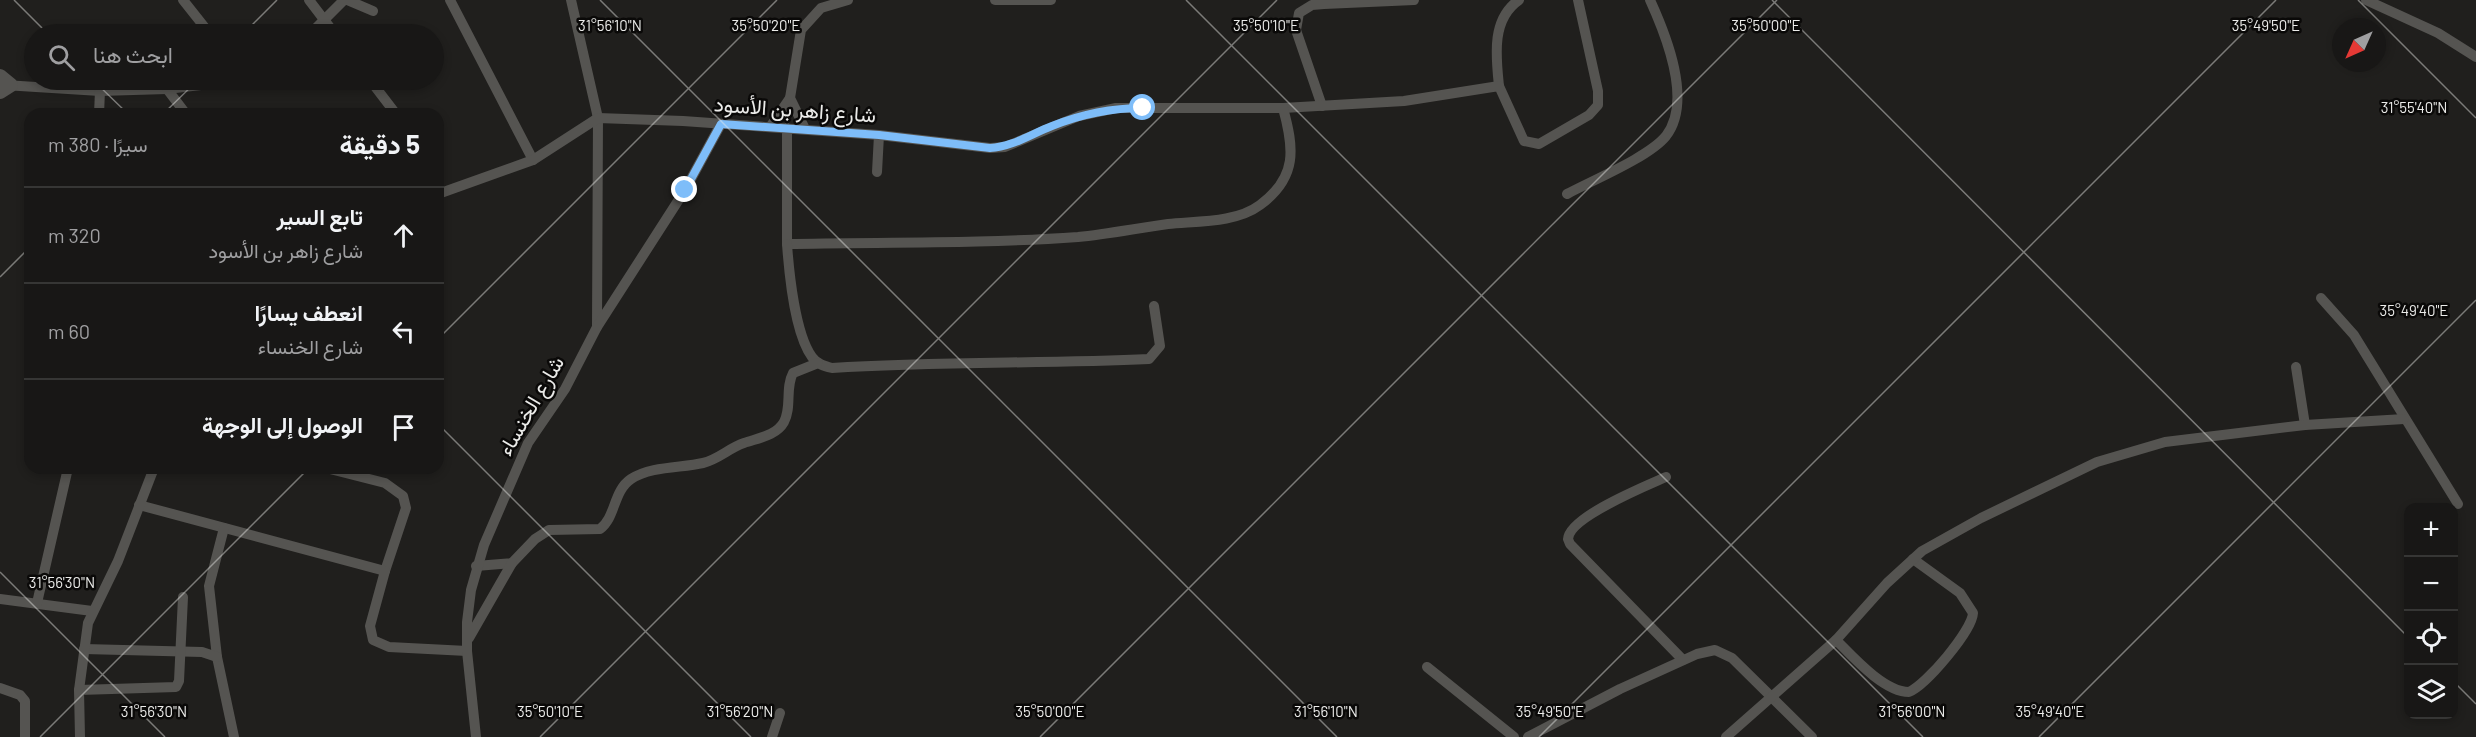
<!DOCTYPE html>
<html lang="ar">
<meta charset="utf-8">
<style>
:root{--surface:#181716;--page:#21201f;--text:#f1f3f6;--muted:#9f9fa1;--line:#363635}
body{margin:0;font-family:Barlow,Vazirmatn,sans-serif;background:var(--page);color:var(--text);direction:rtl}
.controls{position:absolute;right:18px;bottom:18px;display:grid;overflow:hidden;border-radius:12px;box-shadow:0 3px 9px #0003}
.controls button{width:54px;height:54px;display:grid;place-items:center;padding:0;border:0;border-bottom:2px solid var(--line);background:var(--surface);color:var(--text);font:30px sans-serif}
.compass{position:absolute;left:2332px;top:18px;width:54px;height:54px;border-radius:50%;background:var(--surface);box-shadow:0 3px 9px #0003;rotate:225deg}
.stop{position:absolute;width:18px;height:18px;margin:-14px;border:4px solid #7ebdf9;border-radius:50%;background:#fff}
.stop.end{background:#7ebdf9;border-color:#fff;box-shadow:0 2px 6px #0008}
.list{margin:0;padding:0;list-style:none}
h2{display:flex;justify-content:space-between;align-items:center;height:78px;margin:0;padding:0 24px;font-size:26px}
h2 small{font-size:20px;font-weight:400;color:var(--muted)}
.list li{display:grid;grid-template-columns:39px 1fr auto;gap:18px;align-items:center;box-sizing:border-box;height:96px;padding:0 24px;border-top:2px solid var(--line)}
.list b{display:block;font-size:22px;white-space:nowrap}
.list p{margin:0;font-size:20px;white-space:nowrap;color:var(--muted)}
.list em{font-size:20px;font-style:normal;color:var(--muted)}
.icon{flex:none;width:33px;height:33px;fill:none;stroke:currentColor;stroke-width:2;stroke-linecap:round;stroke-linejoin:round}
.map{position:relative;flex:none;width:2476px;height:737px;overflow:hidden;direction:ltr}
.search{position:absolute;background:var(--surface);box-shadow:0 3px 9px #0003;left:24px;top:24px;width:420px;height:66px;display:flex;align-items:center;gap:15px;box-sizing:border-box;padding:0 21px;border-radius:33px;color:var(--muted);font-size:22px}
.panel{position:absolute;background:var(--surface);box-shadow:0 3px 9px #0003;left:24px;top:108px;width:420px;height:366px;border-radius:18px;direction:rtl}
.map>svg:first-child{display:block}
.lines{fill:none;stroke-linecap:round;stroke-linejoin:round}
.minor{stroke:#555451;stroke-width:10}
.tertiary{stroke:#555451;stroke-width:14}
.route{stroke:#7ebdf9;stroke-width:8}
.ticks{fill:none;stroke:#ebebe9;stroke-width:1.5;stroke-opacity:0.45}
.labels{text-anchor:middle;stroke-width:5;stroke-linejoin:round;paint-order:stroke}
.street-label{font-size:21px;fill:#ebebe9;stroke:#0a0908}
.ticks-label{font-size:15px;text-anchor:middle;fill:#ebebe9;stroke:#0a0908;stroke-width:5;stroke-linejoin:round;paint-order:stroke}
</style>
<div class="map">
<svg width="2476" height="737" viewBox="0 0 2476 737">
<rect width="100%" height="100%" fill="#201f1d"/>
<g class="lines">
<g class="minor">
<polyline points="183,0 210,34"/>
<polyline points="309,0 335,34"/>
<polyline points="347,0 373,11"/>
<polyline points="450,0 533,160"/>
<polyline points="571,0 598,118 597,327"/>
<polyline points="995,0 1051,0"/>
<polyline points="2366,0 2438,33 2476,57"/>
<polyline points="310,34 344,0"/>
<polyline points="370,80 396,114"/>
<polyline points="4,85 100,91 167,89 243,80"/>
<path d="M1499,86C1496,57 1491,19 1519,0"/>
<polyline points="167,89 186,114"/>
<polyline points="1322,106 1296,30 1299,13 1312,5 1324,4 1414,0"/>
<polyline points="1283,108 1404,101 1499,86 1524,141 1539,144 1589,115 1598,105 1598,91 1578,0"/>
<polyline points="99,114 100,91"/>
<polyline points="770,127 790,98"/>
<polyline points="805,129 790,98 801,30 821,8 848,0"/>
<polyline points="877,172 879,135"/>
<path d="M438,194L533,160L598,118L683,121L879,135L990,148L1005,147L1079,116L1116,108H1283C1294,148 1298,177 1260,205C1236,223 1197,221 1168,224C1138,228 1108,234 1078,237C981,244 884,242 787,244V128"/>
<path d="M1567,194C1593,180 1649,157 1666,136C1693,101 1666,35 1650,0"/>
<path d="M787,244C789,272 795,334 812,357C817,364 824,366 832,368C938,361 1043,364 1149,359L1160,346L1154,306"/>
<polyline points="2321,298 2354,335 2458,504"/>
<polyline points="2296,367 2305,425"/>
<polyline points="326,468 385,483 403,496 406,508 385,571"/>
<path d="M1666,477C1646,486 1569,517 1568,539L1570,544L1683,660"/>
<polyline points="139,505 385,571 370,626 373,640 389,647 467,651"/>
<polyline points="224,528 209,586 217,657 234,737"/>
<path d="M476,566L512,563L535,539L549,530L600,529C616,517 613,491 631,479C651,466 681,468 703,463C719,459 729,448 744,443C758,438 776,436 784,422C792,407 785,388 793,373L818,363"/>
<polyline points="0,599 92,611"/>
<polyline points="37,603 68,468"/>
<polyline points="469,638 512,563"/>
<path d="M1836,640C1853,657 1884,692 1909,692C1926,685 1972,631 1973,613L1960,593L1913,559"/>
<polyline points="84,649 202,652 217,657"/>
<polyline points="1427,667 1514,737"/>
<polyline points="0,688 20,695 25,701 25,737"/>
<polyline points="79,690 176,687 179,681 183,597"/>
<polyline points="80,737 79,690 88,623 118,561 154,468"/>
<polyline points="476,737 467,651 467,622 471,590 484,545 528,443 565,389 597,327 685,190 721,124"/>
<polyline points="772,737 780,713"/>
<polyline points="1528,737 1620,689 1697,654 1715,650 1732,658 1812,737"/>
<polyline points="1726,737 1836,640 1887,583 1922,551 1981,518 2097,462 2165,442 2305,425 2404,419"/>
</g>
<polyline class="tertiary" points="0,76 11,85 0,92"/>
</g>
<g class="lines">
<path class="route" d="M685,190L721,124L879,135L990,148C1012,147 1031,134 1052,126C1082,114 1111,108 1143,108"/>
</g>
<path class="ticks" d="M14,0L48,34M600,0L1337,737M1186,0L1923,737M1772,0L2408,637M2358,0L2476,118M243,34L277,0M93,80L128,114M163,114L198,80M0,277L30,247M438,339L777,0M438,424L751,737M0,572L165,737M2454,682L2476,704M40,737L309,468M540,737L1277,0M1040,737L1777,0M1539,737L2276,0M2039,737L2476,300"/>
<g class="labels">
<g class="street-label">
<text transform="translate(795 110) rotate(4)" y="7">شارع زاهر بن الأسود</text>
<text transform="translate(531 406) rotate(-60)" y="7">شارع الخنساء</text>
</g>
</g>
<g class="ticks-label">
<text x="610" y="31">31°56'10"N</text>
<text x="766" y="31">35°50'20"E</text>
<text x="1266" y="31">35°50'10"E</text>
<text x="1766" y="31">35°50'00"E</text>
<text x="2266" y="31">35°49'50"E</text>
<text x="2414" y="113">31°55'40"N</text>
<text x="2414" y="316">35°49'40"E</text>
<text x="62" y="588">31°56'30"N</text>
<text x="154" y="717">31°56'30"N</text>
<text x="550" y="717">35°50'10"E</text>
<text x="740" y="717">31°56'20"N</text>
<text x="1050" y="717">35°50'00"E</text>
<text x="1326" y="717">31°56'10"N</text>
<text x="1550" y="717">35°49'50"E</text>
<text x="1912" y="717">31°56'00"N</text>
<text x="2050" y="717">35°49'40"E</text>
</g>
</svg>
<div class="controls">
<button>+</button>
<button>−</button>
<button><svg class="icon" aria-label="locate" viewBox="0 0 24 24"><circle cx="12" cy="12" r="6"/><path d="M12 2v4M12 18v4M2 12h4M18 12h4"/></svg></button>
<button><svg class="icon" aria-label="layers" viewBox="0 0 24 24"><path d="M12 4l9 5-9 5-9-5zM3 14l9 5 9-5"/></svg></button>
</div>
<svg class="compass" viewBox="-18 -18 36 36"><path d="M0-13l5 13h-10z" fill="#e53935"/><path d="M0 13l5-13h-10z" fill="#9f9fa1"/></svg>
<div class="stop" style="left:1143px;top:108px"></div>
<div class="stop end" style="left:685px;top:190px"></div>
<div class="search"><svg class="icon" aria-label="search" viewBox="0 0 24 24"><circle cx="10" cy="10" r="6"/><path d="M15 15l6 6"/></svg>ابحث هنا</div>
<section class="panel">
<h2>5 دقيقة<small>سيرًا · 380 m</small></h2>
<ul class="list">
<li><svg class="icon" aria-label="ahead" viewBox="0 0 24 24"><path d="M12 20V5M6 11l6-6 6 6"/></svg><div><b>تابع السير</b><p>شارع زاهر بن الأسود</p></div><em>320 m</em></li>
<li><svg class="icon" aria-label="left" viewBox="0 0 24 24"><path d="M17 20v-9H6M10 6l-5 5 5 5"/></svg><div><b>انعطف يسارًا</b><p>شارع الخنساء</p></div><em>60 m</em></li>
<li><svg class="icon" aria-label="arrive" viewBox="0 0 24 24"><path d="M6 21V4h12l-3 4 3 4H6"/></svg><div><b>الوصول إلى الوجهة</b></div></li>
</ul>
</section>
</div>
